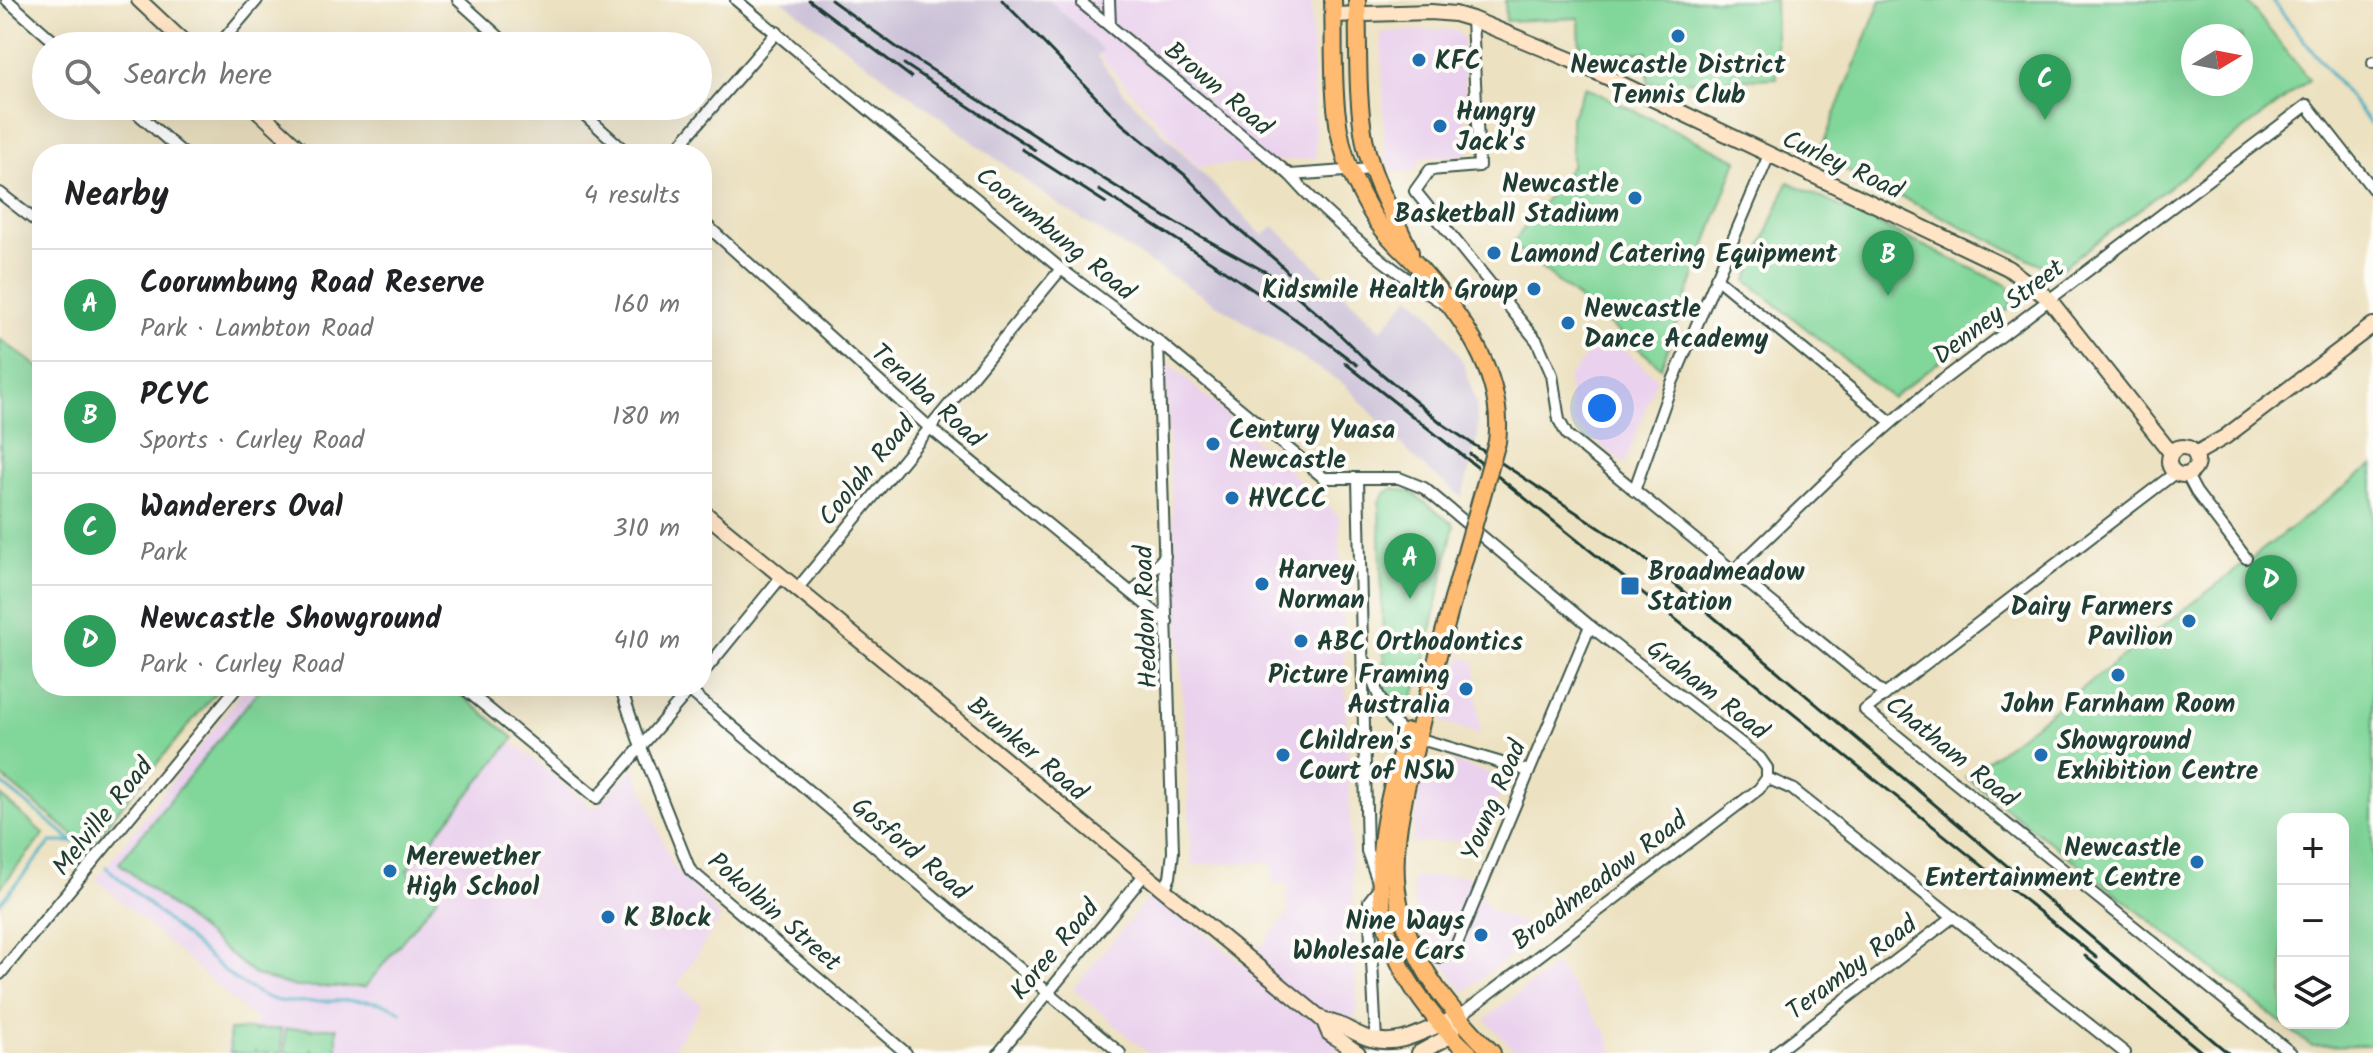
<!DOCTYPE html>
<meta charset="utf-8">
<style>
:root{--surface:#fff;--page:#f2f2f2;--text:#202124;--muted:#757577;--line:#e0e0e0;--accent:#1f6fb2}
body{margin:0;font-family:Kalam,sans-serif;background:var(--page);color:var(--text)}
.controls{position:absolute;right:24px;bottom:24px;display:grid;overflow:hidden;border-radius:16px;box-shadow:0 8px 32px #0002}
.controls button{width:72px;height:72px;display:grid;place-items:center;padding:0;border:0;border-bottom:2px solid var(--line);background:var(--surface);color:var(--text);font:40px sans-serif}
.compass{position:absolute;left:2181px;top:24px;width:72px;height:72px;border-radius:50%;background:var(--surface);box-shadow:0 8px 32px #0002;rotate:80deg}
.you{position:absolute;left:1602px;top:408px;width:28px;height:28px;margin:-20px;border:6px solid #fff;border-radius:50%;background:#1a73e8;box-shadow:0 0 0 12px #1a73e833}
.badge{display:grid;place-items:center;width:52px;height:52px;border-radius:50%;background:var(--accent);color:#fff;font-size:26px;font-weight:700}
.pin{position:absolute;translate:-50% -66px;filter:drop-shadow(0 2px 4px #0008)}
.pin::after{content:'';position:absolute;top:42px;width:28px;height:24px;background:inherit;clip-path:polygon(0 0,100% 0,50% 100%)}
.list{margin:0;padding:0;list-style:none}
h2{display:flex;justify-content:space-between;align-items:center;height:104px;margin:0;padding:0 32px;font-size:34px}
h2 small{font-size:26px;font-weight:400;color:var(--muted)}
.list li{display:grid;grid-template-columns:52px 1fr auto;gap:24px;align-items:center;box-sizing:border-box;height:112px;padding:0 32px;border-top:2px solid var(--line)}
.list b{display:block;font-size:30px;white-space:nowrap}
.list p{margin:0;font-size:26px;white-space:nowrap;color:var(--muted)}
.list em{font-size:26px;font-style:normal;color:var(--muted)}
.icon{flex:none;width:44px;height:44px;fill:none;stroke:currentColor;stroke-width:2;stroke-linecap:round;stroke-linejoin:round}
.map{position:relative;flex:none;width:2373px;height:1053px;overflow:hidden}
.search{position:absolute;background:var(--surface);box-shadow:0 8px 32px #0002;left:32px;top:32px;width:680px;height:88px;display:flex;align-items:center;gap:20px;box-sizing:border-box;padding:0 28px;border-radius:44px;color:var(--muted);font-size:30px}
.panel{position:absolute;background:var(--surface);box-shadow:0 8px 32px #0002;left:32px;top:144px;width:680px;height:552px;border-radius:32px}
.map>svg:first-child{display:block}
.built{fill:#ead1ed}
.industrial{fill:#cabfd7}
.green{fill:#81d69a;stroke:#508a67;stroke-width:2;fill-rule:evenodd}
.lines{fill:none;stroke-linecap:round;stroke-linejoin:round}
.stream{stroke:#43adc1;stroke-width:3}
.street-casing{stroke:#3e5649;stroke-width:14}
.secondary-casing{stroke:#3e5649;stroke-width:18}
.primary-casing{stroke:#3e5649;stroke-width:20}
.street{stroke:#fff;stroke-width:10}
.secondary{stroke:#ffe4c6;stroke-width:14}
.primary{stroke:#febb71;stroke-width:16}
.rail{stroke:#1f3d34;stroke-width:3}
.primary-bridge-casing{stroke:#3e5649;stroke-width:20;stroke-linecap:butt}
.primary-bridge{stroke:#febb71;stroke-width:16}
.poi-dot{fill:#1f6fb2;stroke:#fdfcf7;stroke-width:3}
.labels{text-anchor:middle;stroke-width:8;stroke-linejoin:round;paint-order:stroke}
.poi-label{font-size:26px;font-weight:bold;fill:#1f3d34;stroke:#fdfcf7;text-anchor:start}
.street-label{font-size:26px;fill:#1f3d34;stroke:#fdfcf7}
</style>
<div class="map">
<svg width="2373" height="1053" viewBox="0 0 2373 1053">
<rect width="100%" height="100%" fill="#fdfcf7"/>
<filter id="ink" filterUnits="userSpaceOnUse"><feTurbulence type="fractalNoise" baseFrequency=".0125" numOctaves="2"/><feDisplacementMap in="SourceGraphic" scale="16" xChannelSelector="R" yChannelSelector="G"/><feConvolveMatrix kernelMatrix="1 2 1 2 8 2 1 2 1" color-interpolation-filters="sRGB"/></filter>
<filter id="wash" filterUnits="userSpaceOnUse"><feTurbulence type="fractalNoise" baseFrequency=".006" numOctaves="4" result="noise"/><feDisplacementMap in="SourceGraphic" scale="32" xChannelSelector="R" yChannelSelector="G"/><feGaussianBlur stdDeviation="1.8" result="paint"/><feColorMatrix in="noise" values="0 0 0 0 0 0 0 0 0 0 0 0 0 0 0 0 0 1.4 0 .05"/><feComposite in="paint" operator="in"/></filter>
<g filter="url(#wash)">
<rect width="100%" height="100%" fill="#ece1c0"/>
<g class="built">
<polygon points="1050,0 1311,0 1316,158 1198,167"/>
<polygon points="1446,29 1458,32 1463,40 1467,155 1423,157 1414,171 1391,172 1385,158 1381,36 1384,32"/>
<polygon points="1605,333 1657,378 1625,464 1573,423 1568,378"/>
<polygon points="1164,359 1339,516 1357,1011 1334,1053 1148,1053 1073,989 1154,891 1245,966 1288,913 1287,884 1273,884 1272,862 1192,865"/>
<polygon points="1462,657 1475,662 1480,734 1442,722"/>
<polygon points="247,686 444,686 594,809 634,767 672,864 721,917 678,984 702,1005 670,1053 227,1053 227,1029 254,1027 257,1021 96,879"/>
<polygon points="1437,758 1507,778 1482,840 1412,843 1420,785 1427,765"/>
<polygon points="1467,875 1490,910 1542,932 1464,992 1425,938 1414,903 1413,878"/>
<polygon points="1556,965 1607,1033 1613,1053 1517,1053 1485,1019"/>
</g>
<polygon class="industrial" points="781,0 1049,0 1103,50 1097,56 1125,94 1263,236 1274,226 1381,330 1410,296 1428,311 1445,333 1464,365 1476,403 1478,436 1462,497 1418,462 1345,385 1060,206"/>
<g class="green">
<polygon points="1505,0 1775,0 1777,78 1648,83 1647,52 1580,54 1579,18 1506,21"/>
<path d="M1881,0H2246L2309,80L2057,272L1818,157ZM2193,36H2241V84H2193Z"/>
<polygon points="1585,87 1737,160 1661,367 1512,244 1572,165 1571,118"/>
<polygon points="1788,182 2009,286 2011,306 1892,398 1747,281"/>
<polygon points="0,339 42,370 42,686 221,686 88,847 0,775"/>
<path d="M2373,465V1045L2311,1046L1966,777ZM2283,819H2343V1023H2283Z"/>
<polygon points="1393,488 1411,492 1454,525 1421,676 1406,716 1402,717 1395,714 1385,687 1384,672 1379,502 1384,494"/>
<polygon points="262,686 450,686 514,738 407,871 438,897 365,987 296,987 255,975 119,863"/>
<polygon points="0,795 44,834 0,888"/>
<polygon points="309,1028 312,1031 313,1028 337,1028 337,1053 313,1053 312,1049 310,1053 285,1053 285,1029"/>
<polygon points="254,1029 255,1032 257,1029 281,1029 282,1053 257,1053 256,1050 254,1053 230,1053 229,1030"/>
</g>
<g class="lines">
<g class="stream">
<polyline points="2272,0 2373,127"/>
<polyline points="0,782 74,842"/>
<path d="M106,867L234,979C248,987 263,998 279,1001C313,1006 374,991 401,1012"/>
<polyline points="0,903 51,842 74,842"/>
</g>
</g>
</g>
<g filter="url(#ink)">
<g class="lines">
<g class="street-casing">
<g id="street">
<polyline points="7,0 59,46"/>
<polyline points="458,0 509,46"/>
<polyline points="736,0 1061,269 1158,341 1324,478 1399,478 1424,488 1590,626 1760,758 1767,768 1767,778"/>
<polyline points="1109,0 1110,25"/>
<path d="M1083,4L1290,175C1332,223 1390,269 1444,304"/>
<polyline points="1472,19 1479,166 1430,170 1415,191 1537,341 1552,375 1559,420 1567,435 1885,695"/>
<polyline points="218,46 257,0"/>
<polyline points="2373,62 2373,63"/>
<polyline points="129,106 184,154"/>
<polyline points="575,106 628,154"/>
<polyline points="672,154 777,32"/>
<polyline points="1290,175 1373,169"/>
<polyline points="0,193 42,226"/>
<polyline points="702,221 930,428 1167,622"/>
<polyline points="1716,278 1891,422"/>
<polyline points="1158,341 1173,852 1170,877 1164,890"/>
<polyline points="2175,473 1865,710 2291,1053"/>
<polyline points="2187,475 2196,492 2246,558"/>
<polyline points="1358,479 1367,851 1380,887 1369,901 1376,1041"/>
<polyline points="1634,491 1672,383 1769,155"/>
<polyline points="1733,571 1853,456 1927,392 2307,105 2373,189"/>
<polyline points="797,589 1061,269"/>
<polyline points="1133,592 1165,556"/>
<path d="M1365,661C1375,685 1384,720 1407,734"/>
<polyline points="702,674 782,576"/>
<polyline points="461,686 597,798 691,688"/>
<polyline points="620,686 641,747 690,870 906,1053"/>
<polyline points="684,686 1120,1053"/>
<polyline points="1417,738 1529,771"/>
<polyline points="1767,778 1792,789 2125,1053"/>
<polyline points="1413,949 1440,957 1453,953 1590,626"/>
<polyline points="0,974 238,686"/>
<polyline points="1457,1018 1759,789 1767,778"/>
<polyline points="999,1053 1144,875"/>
<polyline points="1775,1053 1953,917"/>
</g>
</g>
<g class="secondary-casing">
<g id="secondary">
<polyline points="139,0 188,46"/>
<polyline points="1333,15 1431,12 1455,14 1472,19 1571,60 2008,268 2049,299 2171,453"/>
<polyline points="253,106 305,154"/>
<circle cx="2183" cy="461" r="14"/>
<polyline points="2195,454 2225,437 2373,325"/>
<polyline points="702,511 1324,1021 1329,1033 1358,1053"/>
<path d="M1324,1021C1341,1022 1355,1035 1371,1039C1403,1048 1428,1027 1457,1018"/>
<polyline points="1419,1053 1450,1036 1454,1025"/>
</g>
</g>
<g class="primary-casing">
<g id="primary">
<path d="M1333,0C1335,57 1329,122 1352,175C1360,192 1368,209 1379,224C1389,239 1404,251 1416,264C1459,312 1506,374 1497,442"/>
<path d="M1357,0C1359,47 1356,97 1365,143C1373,182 1394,216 1410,252"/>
<path d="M1467,549C1448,616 1430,682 1415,749C1403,801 1387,858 1401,911C1417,971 1450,1010 1492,1053"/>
<path d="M1408,732C1366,864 1361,953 1469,1053"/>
</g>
</g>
<use href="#street" class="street"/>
<use href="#secondary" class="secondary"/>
<use href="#primary" class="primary"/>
<g class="rail">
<polyline points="809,0 911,77"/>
<polyline points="831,0 899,49 1070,158 1167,218 1275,277 1326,321 1371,365 1444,425 1639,554 2228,1053"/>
<polyline points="1002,0 1122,124 1185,175 1234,225 1278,262 1305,290"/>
<polyline points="904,64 1035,150"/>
<polyline points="1022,149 1106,203"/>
<path d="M1099,190C1187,246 1275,301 1357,365"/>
<polyline points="1345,363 1477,467"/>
<polyline points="1470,454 2097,958"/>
<polyline points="2085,956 2203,1053"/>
</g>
<g class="primary-bridge-casing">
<polyline id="primary-bridge" points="1467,549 1497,442"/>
</g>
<use href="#primary-bridge" class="primary-bridge"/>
</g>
</g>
<g class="poi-dot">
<circle cx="1678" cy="36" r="8"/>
<circle cx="1419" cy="60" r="8"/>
<circle cx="1440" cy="126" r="8"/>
<circle cx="1635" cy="198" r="8"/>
<circle cx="1494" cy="253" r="8"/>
<circle cx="1534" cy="289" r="8"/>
<circle cx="1568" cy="323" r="8"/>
<circle cx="1213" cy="444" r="8"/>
<circle cx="1232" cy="498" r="8"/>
<circle cx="1262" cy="584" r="8"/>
<rect x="1620" y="576" width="20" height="20" rx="4"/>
<circle cx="2189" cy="621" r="8"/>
<circle cx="1301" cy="641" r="8"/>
<circle cx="2118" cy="675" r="8"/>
<circle cx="1466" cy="689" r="8"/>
<circle cx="1283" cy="755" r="8"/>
<circle cx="2041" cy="755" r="8"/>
<circle cx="2197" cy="862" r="8"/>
<circle cx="390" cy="871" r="8"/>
<circle cx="608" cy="917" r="8"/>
<circle cx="1481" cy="935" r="8"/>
</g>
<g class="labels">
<g class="poi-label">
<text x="1435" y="69">KFC</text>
<text x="1678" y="73" text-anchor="middle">Newcastle District<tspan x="1678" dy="30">Tennis Club</tspan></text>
<text x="1456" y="120">Hungry<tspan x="1456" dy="30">Jack's</tspan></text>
<text x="1619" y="192" text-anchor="end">Newcastle<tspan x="1619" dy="30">Basketball Stadium</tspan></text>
<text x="1510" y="262">Lamond Catering Equipment</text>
<text x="1518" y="298" text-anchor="end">Kidsmile Health Group</text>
<text x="1584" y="317">Newcastle<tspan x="1584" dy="30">Dance Academy</tspan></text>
<text x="1229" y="438">Century Yuasa<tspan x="1229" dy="30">Newcastle</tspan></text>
<text x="1248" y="507">HVCCC</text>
<text x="1278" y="578">Harvey<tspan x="1278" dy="30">Norman</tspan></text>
<text x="1648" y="580">Broadmeadow<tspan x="1648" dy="30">Station</tspan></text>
<text x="2173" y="615" text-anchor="end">Dairy Farmers<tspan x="2173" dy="30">Pavilion</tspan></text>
<text x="1317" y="650">ABC Orthodontics</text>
<text x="1450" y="683" text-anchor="end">Picture Framing<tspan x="1450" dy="30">Australia</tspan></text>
<text x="2118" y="712" text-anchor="middle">John Farnham Room</text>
<text x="1299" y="749">Children's<tspan x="1299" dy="30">Court of NSW</tspan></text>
<text x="2057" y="749">Showground<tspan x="2057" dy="30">Exhibition Centre</tspan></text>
<text x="2181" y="856" text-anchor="end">Newcastle<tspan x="2181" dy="30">Entertainment Centre</tspan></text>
<text x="406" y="865">Merewether<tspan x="406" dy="30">High School</tspan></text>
<text x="624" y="926">K Block</text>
<text x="1465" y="929" text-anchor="end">Nine Ways<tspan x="1465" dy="30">Wholesale Cars</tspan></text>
</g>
<g class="street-label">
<text transform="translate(1219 88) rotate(40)" y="9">Brown Road</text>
<text transform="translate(1843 164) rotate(25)" y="9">Curley Road</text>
<text transform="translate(1056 233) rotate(39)" y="9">Coorumbung Road</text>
<text transform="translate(1998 311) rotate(-37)" y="9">Denney Street</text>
<text transform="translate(928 395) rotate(42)" y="9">Teralba Road</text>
<text transform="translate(866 470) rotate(-50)" y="9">Coolah Road</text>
<text transform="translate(1145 617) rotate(-92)" y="9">Heddon Road</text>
<text transform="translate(1708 689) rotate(38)" y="9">Graham Road</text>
<text transform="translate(1028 748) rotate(40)" y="9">Brunker Road</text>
<text transform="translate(1952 751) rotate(39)" y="9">Chatham Road</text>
<text transform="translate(1493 800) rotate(-67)" y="9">Young Road</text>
<text transform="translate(102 816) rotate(-51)" y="9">Melville Road</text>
<text transform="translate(911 848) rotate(40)" y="9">Gosford Road</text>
<text transform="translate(1599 880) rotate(-37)" y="9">Broadmeadow Road</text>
<text transform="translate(775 911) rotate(41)" y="9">Pokolbin Street</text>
<text transform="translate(1054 949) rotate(-50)" y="9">Koree Road</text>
<text transform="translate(1851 967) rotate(-37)" y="9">Teramby Road</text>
</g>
</g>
</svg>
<div class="controls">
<button>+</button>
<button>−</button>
<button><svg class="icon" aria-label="layers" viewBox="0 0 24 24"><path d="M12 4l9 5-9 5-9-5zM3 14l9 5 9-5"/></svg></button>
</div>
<svg class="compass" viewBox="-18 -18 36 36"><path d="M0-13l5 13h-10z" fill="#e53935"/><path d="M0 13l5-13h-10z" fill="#757577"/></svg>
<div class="you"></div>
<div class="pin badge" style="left:1410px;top:599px;background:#2e9e5b">A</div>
<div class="pin badge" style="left:1888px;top:296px;background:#2e9e5b">B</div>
<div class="pin badge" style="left:2045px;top:120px;background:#2e9e5b">C</div>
<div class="pin badge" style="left:2271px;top:621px;background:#2e9e5b">D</div>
<div class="search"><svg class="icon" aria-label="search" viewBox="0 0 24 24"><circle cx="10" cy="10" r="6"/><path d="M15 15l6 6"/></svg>Search here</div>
<section class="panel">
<h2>Nearby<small>4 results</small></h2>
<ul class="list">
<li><span class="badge" style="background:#2e9e5b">A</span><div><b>Coorumbung Road Reserve</b><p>Park · Lambton Road</p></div><em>160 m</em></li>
<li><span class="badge" style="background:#2e9e5b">B</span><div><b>PCYC</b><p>Sports · Curley Road</p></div><em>180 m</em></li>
<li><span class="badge" style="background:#2e9e5b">C</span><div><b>Wanderers Oval</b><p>Park</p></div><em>310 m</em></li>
<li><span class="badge" style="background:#2e9e5b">D</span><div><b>Newcastle Showground</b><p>Park · Curley Road</p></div><em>410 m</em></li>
</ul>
</section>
</div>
